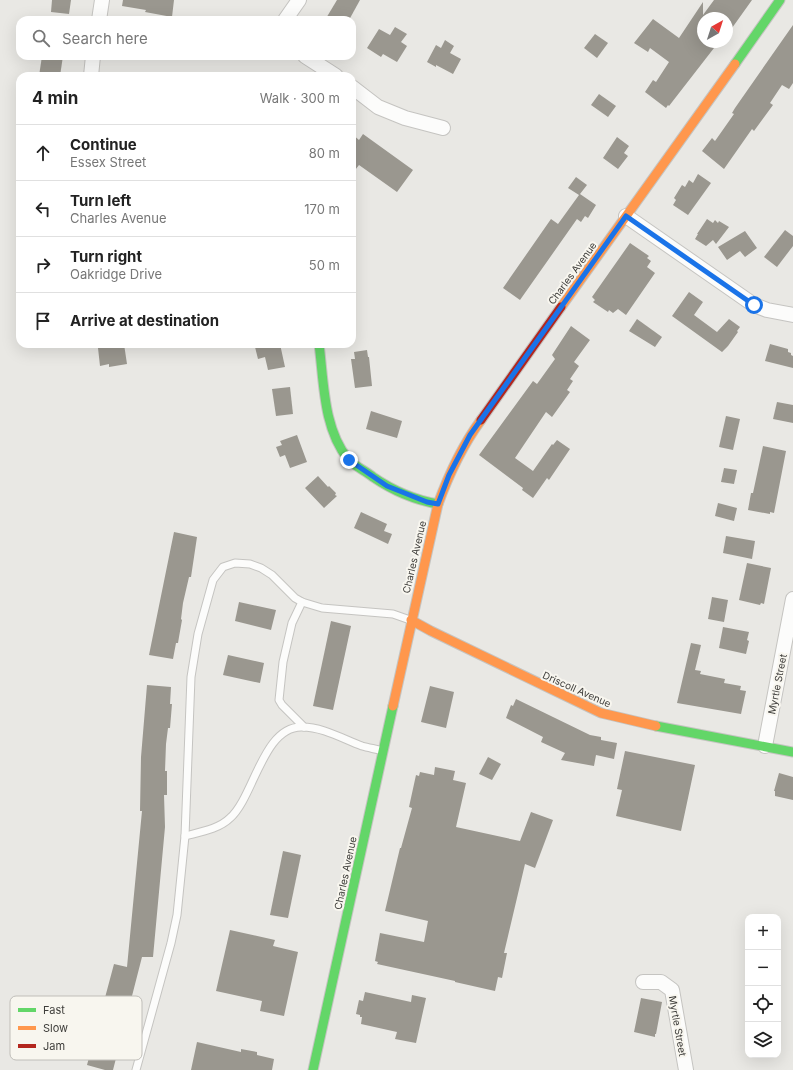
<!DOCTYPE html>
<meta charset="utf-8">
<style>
:root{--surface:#fff;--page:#f6f6f6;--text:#222;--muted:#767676;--line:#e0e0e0}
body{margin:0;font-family:Inter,sans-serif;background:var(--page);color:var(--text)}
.controls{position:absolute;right:12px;bottom:12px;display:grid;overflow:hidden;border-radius:8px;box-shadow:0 4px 16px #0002}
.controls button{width:36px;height:36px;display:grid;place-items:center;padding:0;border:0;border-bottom:1px solid var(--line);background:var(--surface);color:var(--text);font:20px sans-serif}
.compass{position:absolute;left:697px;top:12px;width:36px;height:36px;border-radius:50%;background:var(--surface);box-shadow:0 4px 16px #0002;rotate:39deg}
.stop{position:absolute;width:12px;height:12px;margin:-9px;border:3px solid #1a73e8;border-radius:50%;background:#fff}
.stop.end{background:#1a73e8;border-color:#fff;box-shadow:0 1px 4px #0008}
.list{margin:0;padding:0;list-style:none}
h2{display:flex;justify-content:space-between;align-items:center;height:52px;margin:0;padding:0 16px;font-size:17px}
h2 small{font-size:13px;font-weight:400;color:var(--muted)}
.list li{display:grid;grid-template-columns:26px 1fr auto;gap:12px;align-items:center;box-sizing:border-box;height:56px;padding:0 16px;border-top:1px solid var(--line)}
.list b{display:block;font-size:15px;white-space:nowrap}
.list p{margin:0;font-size:13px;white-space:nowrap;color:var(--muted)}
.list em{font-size:13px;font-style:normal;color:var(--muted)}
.icon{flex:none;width:22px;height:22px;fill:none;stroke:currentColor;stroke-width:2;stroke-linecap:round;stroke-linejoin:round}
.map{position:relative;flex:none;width:793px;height:1070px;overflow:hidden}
.search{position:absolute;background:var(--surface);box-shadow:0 4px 16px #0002;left:16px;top:16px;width:340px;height:44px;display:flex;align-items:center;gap:10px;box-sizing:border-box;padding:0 14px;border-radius:12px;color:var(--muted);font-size:15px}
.panel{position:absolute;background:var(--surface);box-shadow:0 4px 16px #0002;left:16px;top:72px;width:340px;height:276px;border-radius:12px}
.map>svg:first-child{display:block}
.building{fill:#9a978f}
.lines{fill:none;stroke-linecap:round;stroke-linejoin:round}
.lane-casing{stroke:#c5c4c1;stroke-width:9}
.street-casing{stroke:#c5c4c1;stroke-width:16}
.fast-casing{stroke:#c5c4c1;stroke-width:11}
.slow-casing{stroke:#c5c4c1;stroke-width:11}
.jam-casing{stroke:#c5c4c1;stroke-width:11}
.lane{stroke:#fcfcfb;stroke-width:7}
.street{stroke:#fcfcfb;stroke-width:14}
.fast{stroke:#63d668;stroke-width:9}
.slow{stroke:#ff974d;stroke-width:9}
.jam{stroke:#b3261e;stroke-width:9}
.route{stroke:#1a73e8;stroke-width:5}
.labels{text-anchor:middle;stroke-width:4;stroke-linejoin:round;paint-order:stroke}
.street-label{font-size:10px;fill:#3e3d3a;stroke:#f8f6ef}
.key{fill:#f8f6ef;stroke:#c0beb9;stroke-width:1}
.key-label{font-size:11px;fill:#3e3d3a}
</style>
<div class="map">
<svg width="793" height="1070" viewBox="0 0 793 1070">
<rect width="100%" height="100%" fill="#e9e8e4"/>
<g class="building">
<polygon points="52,0 71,0 69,14 51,12"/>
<polygon points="123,0 174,0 172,17 145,12 146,10 122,6"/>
<polygon points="337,0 360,0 349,20 325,20"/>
<polygon points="714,0 752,0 727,35 727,18 703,18 703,42 714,48 669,106 668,105 666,108 645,92 653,80 656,82 669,62 650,48 648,52 634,43 653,19 679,38 703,2 703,15"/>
<polygon points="793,25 793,83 789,89 782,85 770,103 773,105 754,131 752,129 724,169 702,151 712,138 715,141 734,114 732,113 735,108"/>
<polygon points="395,27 407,34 401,42 407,46 397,62 383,54 381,57 367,48 379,29 390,35"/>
<polygon points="595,34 608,43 597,58 584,48"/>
<polygon points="445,40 454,46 450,53 461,59 453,74 436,65 436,67 427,62 436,45 441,48"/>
<polygon points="42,56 63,56 60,76 39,76"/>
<polygon points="599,94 616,106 608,117 591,105"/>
<polygon points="352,134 359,140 363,134 413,170 397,192 359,165 352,174"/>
<polygon points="617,137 629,146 624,153 628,156 618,169 603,158"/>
<polygon points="698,174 711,183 688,215 673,205 676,200 674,198 682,185 685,187 689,180 693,183"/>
<polygon points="576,177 587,185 580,194 596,205 588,218 585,216 581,222 577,219 520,300 503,288 551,219 558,224 579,195 568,188"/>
<polygon points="707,219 713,223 715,220 718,223 719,221 729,227 716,244 713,240 706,246 695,239 698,234 697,234"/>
<polygon points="785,230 793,236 793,246 777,267 764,257"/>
<polygon points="745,231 757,248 745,257 740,251 727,260 718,247"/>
<polygon points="630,243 649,256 647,258 651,261 647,267 655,273 626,315 618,309 613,313 609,310 608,312 593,302 595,300 592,297"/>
<polygon points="689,292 703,302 694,315 717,332 729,319 740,327 737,331 738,332 728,346 722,352 672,316"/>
<polygon points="637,319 662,337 655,347 629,331"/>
<polygon points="571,326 590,340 574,362 579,366 570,379 573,381 567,390 570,392 552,417 546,412 515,458 533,471 552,444 553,445 557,440 570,449 549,480 547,478 533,498 522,490 523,488 479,455 533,381 537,384 555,359 552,355"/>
<polygon points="124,344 127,364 109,367 109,364 100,366 98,348"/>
<polygon points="262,344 280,344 285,367 268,370 265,357 258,359 255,347 262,345"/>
<polygon points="770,344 788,349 788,352 791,353 791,355 793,356 793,368 765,361"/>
<polygon points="367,350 368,357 369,357 372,386 355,388 351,359 355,359 354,352"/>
<polygon points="290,387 293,414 276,416 272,389"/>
<polygon points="777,402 793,405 793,423 773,419"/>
<polygon points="371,411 402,421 397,438 366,429"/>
<polygon points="726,416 740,419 733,450 719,447"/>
<polygon points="297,435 307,462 290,468 285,455 280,457 276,447 282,445 280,441"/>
<polygon points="763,446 786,451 774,513 770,512 770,514 748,510 751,493 753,493"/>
<polygon points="724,468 737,470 734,484 721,482"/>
<polygon points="318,476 328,487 329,486 336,493 335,495 337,496 324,508 305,488"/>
<polygon points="718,503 737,508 734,521 715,516"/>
<polygon points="361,512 387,524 384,531 392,534 388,544 354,528"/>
<polygon points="174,532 197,537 191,577 189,577 183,603 181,619 182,620 179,637 178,643 176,643 173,659 149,655"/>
<polygon points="726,536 755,541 752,559 723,553"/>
<polygon points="747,563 771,568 764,604 761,603 760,605 739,600"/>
<polygon points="712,597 728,600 724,622 708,619"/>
<polygon points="239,602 276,610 271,630 235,621"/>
<polygon points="331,621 351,626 333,710 313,706"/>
<polygon points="723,627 749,632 747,640 749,641 746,654 719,648"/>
<polygon points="691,643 701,645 695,670 701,671 700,674 725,679 724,683 741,686 740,690 746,691 741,714 677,703"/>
<polygon points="228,655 264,663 260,683 223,675"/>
<polygon points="147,685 171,687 170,704 172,704 170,728 168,728 166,744 165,771 167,771 167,795 164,795 165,827 153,957 142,957 113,1070 105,1070 87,1065 114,964 127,967 142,811 140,811 141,757"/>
<polygon points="430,686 454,692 446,728 421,722"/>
<polygon points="516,699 590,735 601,737 601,740 617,743 614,759 596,755 594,766 561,760 565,753 541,742 543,737 506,718 511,705 513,706"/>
<polygon points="625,751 695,765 681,831 616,816 622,790 617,789"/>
<polygon points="488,757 501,764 492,780 479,774"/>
<polygon points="435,767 455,771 453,780 466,783 456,827 520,841 531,812 553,820 535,868 525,864 504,953 507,953 502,978 498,977 495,991 455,982 455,981 377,964 378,962 375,961 380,933 424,942 428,921 385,911 400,848 401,848 412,808 409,807 416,775 419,776 420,772 434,775"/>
<polygon points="779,773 793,777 793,800 775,796 775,791 774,791"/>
<polygon points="283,851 301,855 288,918 270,915"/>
<polygon points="230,930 275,940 273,946 298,952 284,1016 260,1011 262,1001 216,991"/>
<polygon points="365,992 411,1002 412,995 426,998 416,1043 395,1039 397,1032 361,1024 362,1017 360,1017 360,1015 356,1014 359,1000 363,1001"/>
<polygon points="641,998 662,1002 656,1034 655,1034 655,1037 634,1032"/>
<polygon points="197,1042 241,1052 241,1049 257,1052 257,1055 274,1059 272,1070 191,1070"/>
</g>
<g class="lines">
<g class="lane-casing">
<g id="lane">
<polyline points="302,602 292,623 283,662 279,700 282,705 304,727"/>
<path d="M185,836C200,832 219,829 230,818C254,797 263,726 302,727C323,727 343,739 362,746C369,748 376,749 383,751"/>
<polyline points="136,1070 171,943 177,915 185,836 191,677 198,634 213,580 223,567 235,563 250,564 261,568 272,575 295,598 302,602 322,608 393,614 410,620"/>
</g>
</g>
<g class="street-casing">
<g id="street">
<polyline points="99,20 102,0"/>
<polyline points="285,20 299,0"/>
<polyline points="305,56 336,76"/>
<polyline points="91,76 93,56"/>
<polyline points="352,87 378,107 405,118 443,128"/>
<polyline points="626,216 754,305 767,310 793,315"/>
<polyline points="765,746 793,599"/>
<polyline points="643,982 661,982 672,990 686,1070"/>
</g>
</g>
<g class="fast-casing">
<g id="fast">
<polyline points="735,64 780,0"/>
<path d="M319,344C324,382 323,428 348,459C354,466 366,471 373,477C392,490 415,500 438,504"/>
<polyline points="656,726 793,752"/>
<polyline points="313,1070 393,706"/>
</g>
</g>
<g class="slow-casing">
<g id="slow">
<polyline points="561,307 735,64"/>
<polyline points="411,620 431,631 601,713 656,726"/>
<path d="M393,706L438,504C449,474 462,446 481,420"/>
</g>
</g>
<g class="jam-casing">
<polyline id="jam" points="481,420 561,307"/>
</g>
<use href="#lane" class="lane"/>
<use href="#street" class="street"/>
<use href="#fast" class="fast"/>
<use href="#slow" class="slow"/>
<use href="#jam" class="jam"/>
</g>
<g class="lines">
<polyline class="route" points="349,460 387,486 427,502 438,504 449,475 470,435 626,216 754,305"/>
</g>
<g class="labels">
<g class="street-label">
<text transform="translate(572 273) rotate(-54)" y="4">Charles Avenue</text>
<text transform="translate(414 557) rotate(-77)" y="4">Charles Avenue</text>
<text transform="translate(777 684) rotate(-79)" y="4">Myrtle Street</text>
<text transform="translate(577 689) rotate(24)" y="4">Driscoll Avenue</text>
<text transform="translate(345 873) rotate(-78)" y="4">Charles Avenue</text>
<text transform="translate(678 1026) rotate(80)" y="4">Myrtle Street</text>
</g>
</g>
<rect x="10" y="996" width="132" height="64" rx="6" class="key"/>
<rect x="18" y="1008" width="18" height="4" fill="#63d668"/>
<rect x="18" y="1026" width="18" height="4" fill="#ff974d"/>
<rect x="18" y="1044" width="18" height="4" fill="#b3261e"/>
<g class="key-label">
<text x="43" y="1014">Fast</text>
<text x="43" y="1032">Slow</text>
<text x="43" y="1050">Jam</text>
</g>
</svg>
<div class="controls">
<button>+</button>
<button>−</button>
<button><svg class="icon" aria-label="locate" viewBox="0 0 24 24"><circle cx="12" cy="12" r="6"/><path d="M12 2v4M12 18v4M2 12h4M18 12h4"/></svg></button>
<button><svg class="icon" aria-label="layers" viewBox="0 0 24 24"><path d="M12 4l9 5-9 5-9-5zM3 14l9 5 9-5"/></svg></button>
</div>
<svg class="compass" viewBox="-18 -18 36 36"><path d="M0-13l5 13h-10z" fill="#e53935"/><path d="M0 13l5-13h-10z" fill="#767676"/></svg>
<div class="stop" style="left:754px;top:305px"></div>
<div class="stop end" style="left:349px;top:460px"></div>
<div class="search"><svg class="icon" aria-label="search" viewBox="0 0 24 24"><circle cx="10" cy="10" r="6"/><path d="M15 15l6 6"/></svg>Search here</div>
<section class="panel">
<h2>4 min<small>Walk · 300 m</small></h2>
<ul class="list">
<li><svg class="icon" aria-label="ahead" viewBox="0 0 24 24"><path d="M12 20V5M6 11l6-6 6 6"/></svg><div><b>Continue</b><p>Essex Street</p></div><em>80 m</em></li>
<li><svg class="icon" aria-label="left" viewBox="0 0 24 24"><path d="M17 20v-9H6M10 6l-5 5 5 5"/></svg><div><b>Turn left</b><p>Charles Avenue</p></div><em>170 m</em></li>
<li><svg class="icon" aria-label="right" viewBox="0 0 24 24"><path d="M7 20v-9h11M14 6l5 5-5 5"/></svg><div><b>Turn right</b><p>Oakridge Drive</p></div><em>50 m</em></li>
<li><svg class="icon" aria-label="arrive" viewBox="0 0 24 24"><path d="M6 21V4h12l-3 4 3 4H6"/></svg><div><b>Arrive at destination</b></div></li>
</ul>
</section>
</div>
